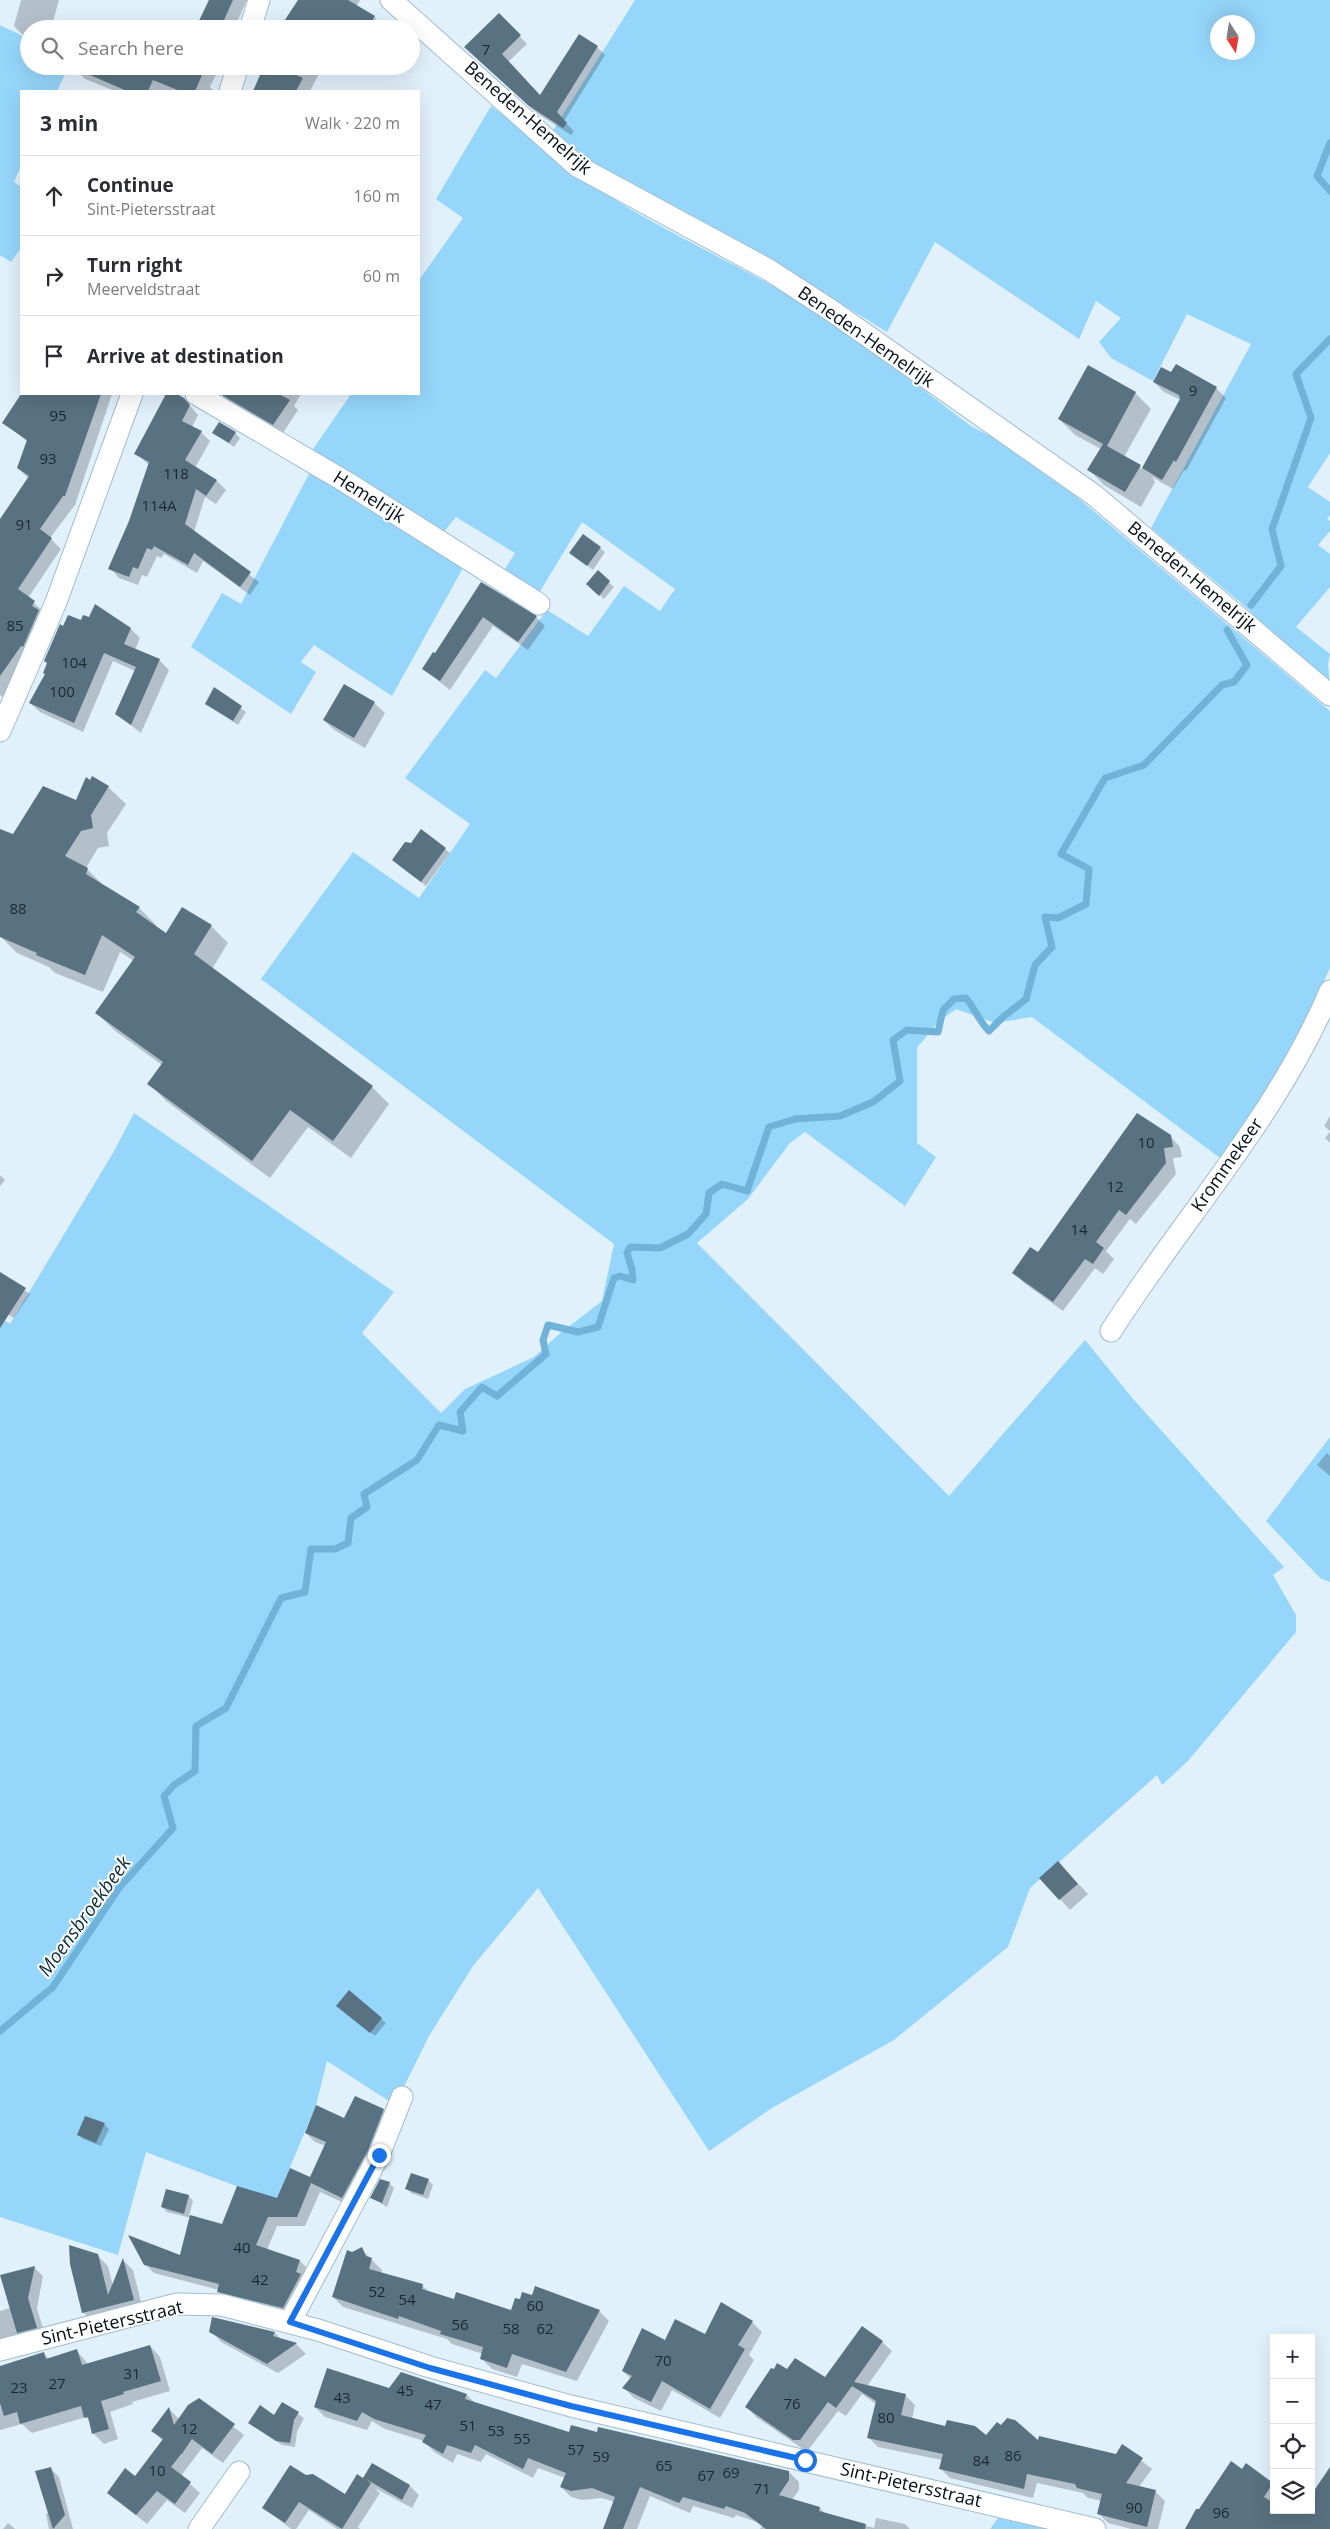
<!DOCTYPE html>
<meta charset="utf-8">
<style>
:root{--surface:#fff;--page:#f2f2f3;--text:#2b2b33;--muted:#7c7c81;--line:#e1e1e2}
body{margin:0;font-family:"Open Sans",sans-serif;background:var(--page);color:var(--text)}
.controls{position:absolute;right:15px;bottom:15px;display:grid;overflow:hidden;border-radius:0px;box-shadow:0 5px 20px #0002}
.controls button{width:45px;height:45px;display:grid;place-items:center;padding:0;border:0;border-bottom:1px solid var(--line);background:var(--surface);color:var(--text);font:25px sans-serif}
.compass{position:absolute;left:1210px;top:15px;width:45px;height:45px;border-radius:50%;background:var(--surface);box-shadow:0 5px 20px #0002;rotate:168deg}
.stop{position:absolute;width:15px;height:15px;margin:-11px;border:4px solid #1a73e8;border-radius:50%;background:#fff}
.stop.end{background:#1a73e8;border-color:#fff;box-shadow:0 1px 5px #0008}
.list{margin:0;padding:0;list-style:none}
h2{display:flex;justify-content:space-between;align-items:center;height:65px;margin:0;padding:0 20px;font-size:21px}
h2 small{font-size:16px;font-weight:400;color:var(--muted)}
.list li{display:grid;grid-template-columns:32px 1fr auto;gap:15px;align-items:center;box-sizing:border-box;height:80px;padding:0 20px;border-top:1px solid var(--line)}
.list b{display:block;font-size:19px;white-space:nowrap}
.list p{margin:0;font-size:16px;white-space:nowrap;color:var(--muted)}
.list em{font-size:16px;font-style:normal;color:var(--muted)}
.icon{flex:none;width:28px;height:28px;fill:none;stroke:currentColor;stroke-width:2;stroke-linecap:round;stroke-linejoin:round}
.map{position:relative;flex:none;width:1330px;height:2529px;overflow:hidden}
.search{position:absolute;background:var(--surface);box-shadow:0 5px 20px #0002;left:20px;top:20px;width:400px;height:55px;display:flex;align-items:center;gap:12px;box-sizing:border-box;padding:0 18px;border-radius:28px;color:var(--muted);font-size:19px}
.panel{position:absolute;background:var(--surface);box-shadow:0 5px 20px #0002;left:20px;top:90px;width:400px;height:305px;border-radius:0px}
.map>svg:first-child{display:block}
.green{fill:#96d6fb;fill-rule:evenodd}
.shadow{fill:#0003}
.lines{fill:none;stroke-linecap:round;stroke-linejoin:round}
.stream{stroke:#70b2d8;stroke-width:7}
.building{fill:#597281}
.minor-casing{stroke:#a2bdce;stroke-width:23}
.minor{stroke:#fff;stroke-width:21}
.route{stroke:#1a73e8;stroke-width:6}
.labels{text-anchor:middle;stroke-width:4;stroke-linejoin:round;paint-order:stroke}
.number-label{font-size:15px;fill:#1c2831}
.street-label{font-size:18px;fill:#071016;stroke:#fff}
.water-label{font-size:19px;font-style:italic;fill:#0e2d3d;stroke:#fff}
</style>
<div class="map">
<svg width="1330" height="2529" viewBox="0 0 1330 2529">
<rect width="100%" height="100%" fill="#e1f1fc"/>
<g class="green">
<path d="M635,0H1330V453L1308,487L1330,502V515L1327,519L1330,521V531L1318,545L1330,554V587L1296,627L1330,654L1328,664L1330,687L1241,603L1151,528L1251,344L1187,314L1153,381L1111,358L1099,342L1121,318L1096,301L1079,339L935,242L887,332L767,258L652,197L593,162L552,132ZM1218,22H1248V52H1218Z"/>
<polygon points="0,25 29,39 29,66 69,66 57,91 21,91 21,166 14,182 21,187 21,248 11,262 0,255"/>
<path d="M491,106C533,136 570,172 614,199C670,234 730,261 787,294C852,332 911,381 971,426L992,437L1078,498L1330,711V968L1290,1056L1224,1161L1032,1017L995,1023L956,1009L938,1022L917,1048V1143L936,1157L905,1206L805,1132L790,1143L748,1199L697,1243L949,1496L1085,1340L1134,1400L1284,1567L1273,1575L1296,1615V1632L1188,1761L1162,1785L1157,1775L1030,1888L1008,1947L894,2040L772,2108L709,2151L538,1888L473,1966L429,2036L395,2105L327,2061L316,2105L276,2201L146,2152L118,2255L0,2217V1317L10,1324L113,1153L134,1113L394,1292L362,1333L441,1413L465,1389L534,1357L558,1335L602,1301L614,1244L261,979L353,852L419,898L470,824L405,778L485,670L496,678L547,610L588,636L624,586L660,611L675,589L582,522L539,593L505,569L515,553L456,517L442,534L311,452L351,394H419V280L463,218L436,199Z"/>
<polygon points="311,470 464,566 392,696 314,645 301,662 316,672 291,714 191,647 222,593 241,604"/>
<polygon points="1330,1437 1330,1582 1320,1578 1266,1521"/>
<polygon points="998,2518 1048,2529 990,2529"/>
</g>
<g class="shadow">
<polygon points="21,0 59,0 51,29 29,29 29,37 23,35 14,26"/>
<polygon points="209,0 247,0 234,29 196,29"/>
<polygon points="300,0 360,0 356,7 374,17 384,27 281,29"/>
<polygon points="499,14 527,44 508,62 541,97 597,47 605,55 564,121 574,131 571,135 538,114 473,54"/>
<polygon points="63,23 79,29 61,29"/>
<polygon points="76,66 220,66 210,87 214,91 115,91 85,79 75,69"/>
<polygon points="263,66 323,66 310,91 254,91"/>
<polygon points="1171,374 1216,388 1226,398 1186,471 1184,470 1173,489 1152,477 1155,482 1141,507 1104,485 1089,470 1101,449 1075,435 1059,419 1135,393 1151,409 1124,457 1142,469 1181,400 1164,392 1154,382"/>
<polygon points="53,394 112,394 75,505 50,538 61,549 28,598 44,612 31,654 2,697 0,695 0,522 29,479 18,468 28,442 4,423 40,413"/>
<polygon points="167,394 174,394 184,399 198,415 192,427 201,432 210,441 195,468 217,481 226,490 216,504 205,497 194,532 259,582 250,595 203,561 197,573 164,554 161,558 157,556 147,577 142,575 138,585 119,578 110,568 131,521 149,465 136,453"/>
<polygon points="221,394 301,394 294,406 298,410 283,433 230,402"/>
<polygon points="214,433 235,433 240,438 234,447"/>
<polygon points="600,548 605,552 593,570 571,553"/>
<polygon points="598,572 614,587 604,599 593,589"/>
<polygon points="481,584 536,617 545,626 528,650 493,626 450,690 423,669 436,655"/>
<polygon points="95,606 131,629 140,638 135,650 159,660 169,670 141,733 116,714 135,671 113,661 83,732 40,712 30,703 46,674 64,628 90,619"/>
<polygon points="344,686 374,703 385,713 365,748 334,730 324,720"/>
<polygon points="215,689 246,712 238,725 206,704"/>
<polygon points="108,787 126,804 107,833 109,846 98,848 86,868 104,886 139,908 156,925 155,927 166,935 211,926 228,943 212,969 372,1087 389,1104 351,1158 308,1127 270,1178 166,1101 149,1083 162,1065 114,1030 97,1013 134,961 120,952 103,992 55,973 49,967 17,953 0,936 0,830 14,836"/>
<polygon points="445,849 450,853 426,886 398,865"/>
<polygon points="1330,1116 1330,1131 1324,1126"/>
<polygon points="1330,1132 1330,1143 1325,1138"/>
<polygon points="1170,1136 1180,1147 1182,1157 1173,1158 1176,1174 1136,1224 1130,1219 1106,1251 1114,1259 1103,1274 1095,1268 1063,1311 1024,1283 1014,1273"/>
<polygon points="0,1175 5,1180 0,1186"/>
<polygon points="8,1279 30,1294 14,1318 0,1310 0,1291"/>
<polygon points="1327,1453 1330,1456 1330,1476 1317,1465"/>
<polygon points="1068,1873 1088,1894 1070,1910 1041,1878"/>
<polygon points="343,2010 381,2019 386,2023 375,2036"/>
<polygon points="383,2110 392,2119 351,2206 320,2192 305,2226 277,2226 267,2250 300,2261 309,2270 292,2316 228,2301 219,2290 154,2273 145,2264 181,2257 191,2218 167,2212 162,2207 189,2196 193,2201 189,2216 223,2225 277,2199 310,2179 326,2146 315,2142 306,2133"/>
<polygon points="104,2124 109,2129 101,2146 83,2139 79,2135"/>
<polygon points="428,2180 433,2185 428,2199 411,2193 407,2189"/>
<polygon points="389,2183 394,2188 387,2207 372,2198"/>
<polygon points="361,2249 382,2270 381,2274 422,2285 429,2292 455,2301 512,2311 599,2311 609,2321 577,2381 522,2364 517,2377 492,2369 481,2358 483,2354 452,2344 447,2339 343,2307 333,2297 352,2254"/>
<polygon points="97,2255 108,2266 113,2286 123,2260 133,2270 143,2310 93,2322 83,2312"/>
<polygon points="34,2267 43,2276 37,2308 44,2332 0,2343 0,2311 10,2308"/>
<polygon points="213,2319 275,2333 282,2340 296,2344 306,2354 278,2373 221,2342 211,2331"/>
<polygon points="752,2322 762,2332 749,2355 754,2360 720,2418 672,2390 661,2411 634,2398 624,2388 631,2379 623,2371 705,2336"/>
<polygon points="882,2342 892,2351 867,2386 905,2395 915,2405 912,2419 987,2436 1116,2456 1123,2446 1152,2469 1139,2487 1155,2491 1165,2501 1158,2529 1131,2529 1108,2523 1098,2513 1102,2501 1088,2498 1083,2493 1037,2483 1033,2498 950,2478 940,2468 942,2460 878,2447 868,2437 876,2404 862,2394 846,2416 838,2411 809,2449 803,2449 756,2417 747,2407 787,2371 825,2379"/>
<polygon points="150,2346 160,2357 170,2391 132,2402 133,2404 110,2412 118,2439 104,2444 94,2434 90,2422 86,2417 32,2433 22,2424 0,2430 0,2367 44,2354 49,2359 77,2351 88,2364"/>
<polygon points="401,2374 467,2395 475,2403 570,2434 598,2434 789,2472 799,2482 799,2490 792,2500 820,2508 826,2514 874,2528 876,2518 905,2524 910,2529 760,2529 762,2526 757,2522 736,2515 734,2518 693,2506 690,2513 650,2496 637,2529 604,2529 615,2502 602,2498 582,2500 571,2497 561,2487 565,2478 538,2468 533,2478 486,2454 481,2462 457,2454 453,2463 434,2452 424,2441 385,2429 372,2421 367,2430 325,2417 315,2407 390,2389"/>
<polygon points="199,2400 244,2435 223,2463 202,2448 181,2476 200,2493 185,2513 167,2500 147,2524 108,2493 136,2477 163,2441 153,2431 169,2409 180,2420"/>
<polygon points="283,2404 304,2418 297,2432 295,2447 282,2445 255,2427 275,2417"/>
<polygon points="372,2465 410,2486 419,2495 412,2508 375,2488 380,2493 358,2527 360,2529 337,2529 309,2510 296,2529 291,2529 264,2508 290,2467 345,2496 363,2479"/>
<polygon points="1246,2465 1274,2485 1274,2510 1311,2510 1330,2485 1330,2529 1187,2529 1199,2510"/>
<polygon points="50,2468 59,2477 73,2529 49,2529 46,2514 48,2513 36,2472"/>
<polygon points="8,2523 15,2529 3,2529"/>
</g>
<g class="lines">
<g class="stream">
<polyline points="1330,143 1317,176 1330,191"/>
<polyline points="1251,605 1281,566 1272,529 1311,418 1296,374 1330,339"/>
<path d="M0,2031L53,1987L119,1888L173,1828L164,1796L174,1785L195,1771L196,1726L226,1708L281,1598L305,1592L311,1549H335L348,1543L351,1518L367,1507L364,1494L417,1460L439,1425L463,1431L460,1412L482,1387L497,1396L546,1354L543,1340L548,1325L578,1332L598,1327L614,1278L620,1276L633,1280L632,1270L627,1253L630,1247L660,1248L688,1234L706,1214L709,1193L722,1184L747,1191L769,1127L795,1119L840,1116L873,1102L900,1081L893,1040L907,1030L938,1032L943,1010L954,999L966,998C975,1009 979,1021 989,1031L1003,1017L1026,999L1035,965L1052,947L1045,917L1058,918L1086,904L1089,869L1061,854L1105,778L1144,765L1222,685L1234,682L1247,665L1227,630"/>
</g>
</g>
<g class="building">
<polygon points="209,0 233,0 220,29 195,29"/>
<polygon points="298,0 348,0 375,16 367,29 279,29"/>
<polygon points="499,13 521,35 502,54 540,95 579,34 598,46 557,112 567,123 563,128 529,106 464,47"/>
<polygon points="69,66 206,66 195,91 180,91 153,80 148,91 127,91"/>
<polygon points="264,66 300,66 296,75 303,78 296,91 253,91"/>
<polygon points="1176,364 1217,387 1176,462 1174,460 1162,480 1142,468 1180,399 1179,395 1153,382 1161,367 1171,372"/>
<polygon points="1088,365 1136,392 1107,446 1141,465 1125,492 1087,470 1103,444 1058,419"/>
<polygon points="21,394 101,394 65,496 63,496 40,529 52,538 18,589 35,601 32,606 39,610 23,647 21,646 0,676 0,519 29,476 17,468 27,440 2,423"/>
<polygon points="166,394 177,394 184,398 190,405 182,421 202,431 185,460 217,480 206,496 196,489 185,524 251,572 240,587 194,553 188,565 154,546 152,550 147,548 138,569 133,567 129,577 108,569 129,521 149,462 134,454"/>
<polygon points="220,394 279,394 290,400 273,425"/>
<polygon points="219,422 236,432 229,443 212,433"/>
<polygon points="583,534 601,547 587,566 569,553"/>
<polygon points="598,570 610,581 599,596 586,584"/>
<polygon points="481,582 537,616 518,642 483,617 440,681 422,669 433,652 435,653"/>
<polygon points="95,604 131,628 124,644 160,659 131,725 115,714 136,667 104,653 74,723 29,703 45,674 43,673 47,663 44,661 60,624 63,626 68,615 81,620 83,615 89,617"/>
<polygon points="344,684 375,702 354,738 323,720"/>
<polygon points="214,687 242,706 233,721 205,704"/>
<polygon points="92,776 109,786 91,815 93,828 81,831 65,856 88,868 86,874 140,907 136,912 166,933 182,907 212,925 194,954 373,1086 333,1141 290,1110 252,1161 147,1084 163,1062 95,1013 135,957 102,935 85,975 36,955 37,953 0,937 0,829 13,834 43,786 76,800 86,777 90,780"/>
<polygon points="421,829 446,848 421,882 392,860 405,842 411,843"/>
<polygon points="1137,1113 1171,1135 1173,1147 1164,1148 1166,1163 1126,1215 1119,1210 1096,1242 1104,1248 1093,1264 1085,1259 1053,1302 1012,1273 1030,1247 1038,1252"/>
<polygon points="0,1272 26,1288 0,1328"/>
<polygon points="1058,1861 1078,1884 1059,1900 1039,1878"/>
<polygon points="349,1990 382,2018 370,2033 336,2006"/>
<polygon points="355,2096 384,2109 368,2150 342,2198 311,2183 297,2217 268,2217 256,2245 300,2260 296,2272 301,2274 283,2308 217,2292 219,2284 144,2265 128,2235 180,2255 190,2215 222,2224 237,2186 277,2198 290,2168 310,2177 326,2142 305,2133 316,2105 344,2118"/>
<polygon points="85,2116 105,2123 96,2143 77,2135"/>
<polygon points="411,2173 429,2179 423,2195 405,2189"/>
<polygon points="380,2179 390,2182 382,2203 370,2198"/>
<polygon points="166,2189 189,2195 184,2214 161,2207"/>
<polygon points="69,2245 98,2254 108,2295 123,2258 134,2300 82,2313 70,2264"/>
<polygon points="362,2247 366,2256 372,2258 369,2269 423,2284 422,2289 454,2299 456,2292 511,2310 515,2298 520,2299 522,2292 532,2295 535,2286 600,2310 566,2372 512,2354 507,2368 480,2359 483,2347 440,2334 441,2331 399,2316 398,2319 332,2297 347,2250 352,2252"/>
<polygon points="35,2266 28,2298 37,2328 17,2333 0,2275"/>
<polygon points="721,2302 753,2321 738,2345 745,2349 710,2409 662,2381 651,2402 622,2388 632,2376 622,2371 642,2328 665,2340 675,2319 705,2334"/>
<polygon points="212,2317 275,2332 273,2336 297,2343 267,2364 209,2332"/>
<polygon points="862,2326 883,2341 854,2382 906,2394 901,2415 945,2426 947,2420 975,2426 986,2435 997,2422 1001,2425 1007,2418 1015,2420 1038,2440 1039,2436 1116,2454 1122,2444 1143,2458 1126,2483 1156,2490 1147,2527 1097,2514 1102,2494 1077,2488 1075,2484 1027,2474 1024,2489 939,2469 943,2454 867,2438 876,2401 852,2386 836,2408 828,2402 800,2440 793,2440 745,2407 771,2368 774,2369 777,2363 787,2369 795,2358 825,2377"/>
<polygon points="150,2345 161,2381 123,2392 124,2394 101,2401 109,2429 92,2434 88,2417 84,2418 81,2406 20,2424 17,2412 4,2416 0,2403 0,2366 44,2352 46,2359 77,2349 82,2365"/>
<polygon points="327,2368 389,2388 401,2372 467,2394 465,2399 569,2432 571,2425 597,2432 598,2427 789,2471 789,2480 779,2495 820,2507 819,2511 866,2524 865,2529 766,2529 745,2513 726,2506 724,2509 683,2497 679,2503 640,2487 623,2529 603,2529 615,2497 592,2488 571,2491 560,2487 566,2473 528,2458 523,2469 475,2445 471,2453 447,2445 443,2454 422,2442 426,2435 374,2419 362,2412 357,2421 314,2407"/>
<polygon points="199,2398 235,2424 212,2454 192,2439 183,2452 183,2454 182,2453 171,2467 191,2482 175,2504 157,2491 136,2515 107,2493 125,2468 135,2476 163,2439 151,2431 169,2407 174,2425 188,2405"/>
<polygon points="282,2402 299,2412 294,2420 290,2443 276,2441 248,2423 260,2405 274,2415"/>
<polygon points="1231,2461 1242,2469 1246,2463 1273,2483 1264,2497 1274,2503 1274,2510 1311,2510 1311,2495 1330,2467 1330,2529 1185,2529 1196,2509 1199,2509"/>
<polygon points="372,2463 410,2485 402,2500 366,2479 371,2483 342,2529 299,2502 285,2523 262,2508 290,2465 306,2475 313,2474 345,2494 357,2474 363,2478"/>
<polygon points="51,2467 65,2515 53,2529 35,2471"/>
</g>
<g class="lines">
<g class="minor-casing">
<g id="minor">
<polyline points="391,0 577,166 769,270 832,311 1094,495 1330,695"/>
<polyline points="250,29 259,0"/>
<polyline points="230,91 238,66"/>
<polyline points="196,394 346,482 539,604"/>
<polyline points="0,731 56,602 132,394"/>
<path d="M1111,1331C1183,1218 1277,1117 1330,991"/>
<polyline points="290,2322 379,2155 402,2097"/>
<polyline points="0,2350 177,2304 222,2305 318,2330 430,2367 571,2406 1095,2529"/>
<polyline points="199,2529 239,2472"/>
</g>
</g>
<use href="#minor" class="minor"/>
</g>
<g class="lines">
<polyline class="route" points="379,2155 290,2322 430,2368 571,2406 805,2460"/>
</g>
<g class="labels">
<g class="number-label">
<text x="486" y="55">7</text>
<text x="1193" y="396">9</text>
<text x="58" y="421">95</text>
<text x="48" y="464">93</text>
<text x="176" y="479">118</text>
<text x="159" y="511">114A</text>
<text x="24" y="530">91</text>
<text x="15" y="631">85</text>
<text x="74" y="668">104</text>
<text x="62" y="697">100</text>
<text x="18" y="914">88</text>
<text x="1146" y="1148">10</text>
<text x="1115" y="1192">12</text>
<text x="1079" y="1235">14</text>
<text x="242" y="2253">40</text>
<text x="260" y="2285">42</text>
<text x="377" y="2297">52</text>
<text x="407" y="2305">54</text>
<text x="535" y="2311">60</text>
<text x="460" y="2330">56</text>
<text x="511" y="2334">58</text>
<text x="545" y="2334">62</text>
<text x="663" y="2366">70</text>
<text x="132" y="2379">31</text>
<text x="57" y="2389">27</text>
<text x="19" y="2393">23</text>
<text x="405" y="2396">45</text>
<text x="342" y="2403">43</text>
<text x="792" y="2409">76</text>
<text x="433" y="2410">47</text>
<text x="886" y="2423">80</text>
<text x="468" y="2431">51</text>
<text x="189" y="2434">12</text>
<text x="496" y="2436">53</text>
<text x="522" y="2444">55</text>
<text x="576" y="2455">57</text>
<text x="1013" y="2461">86</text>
<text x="601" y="2462">59</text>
<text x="981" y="2466">84</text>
<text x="664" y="2471">65</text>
<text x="157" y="2476">10</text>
<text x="731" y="2478">69</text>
<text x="706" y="2481">67</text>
<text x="762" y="2494">71</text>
<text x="1134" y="2513">90</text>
<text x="1221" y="2518">96</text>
</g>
<g class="street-label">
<text transform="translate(528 118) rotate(41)" y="6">Beneden-Hemelrijk</text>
<text transform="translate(866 337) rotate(35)" y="6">Beneden-Hemelrijk</text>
<text transform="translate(369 497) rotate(32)" y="6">Hemelrijk</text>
<text transform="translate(1192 577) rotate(40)" y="6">Beneden-Hemelrijk</text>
<text transform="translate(1227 1165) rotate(-55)" y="6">Krommekeer</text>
<text transform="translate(112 2323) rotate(-13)" y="6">Sint-Pietersstraat</text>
<text transform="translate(911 2485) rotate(13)" y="6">Sint-Pietersstraat</text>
</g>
<g class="water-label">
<text transform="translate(84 1916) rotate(-54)" y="7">Moensbroekbeek</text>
</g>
</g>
</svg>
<div class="controls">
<button>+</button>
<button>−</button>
<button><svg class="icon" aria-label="locate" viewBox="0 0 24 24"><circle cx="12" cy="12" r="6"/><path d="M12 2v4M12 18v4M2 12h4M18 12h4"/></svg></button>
<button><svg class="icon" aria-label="layers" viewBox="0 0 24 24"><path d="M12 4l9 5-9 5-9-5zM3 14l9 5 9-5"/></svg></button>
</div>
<svg class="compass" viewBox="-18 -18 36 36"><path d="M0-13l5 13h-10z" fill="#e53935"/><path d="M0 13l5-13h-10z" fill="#7c7c81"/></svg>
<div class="stop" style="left:805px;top:2460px"></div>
<div class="stop end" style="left:379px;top:2155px"></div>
<div class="search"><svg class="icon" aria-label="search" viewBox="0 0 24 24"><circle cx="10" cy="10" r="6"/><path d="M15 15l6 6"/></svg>Search here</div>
<section class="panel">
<h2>3 min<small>Walk · 220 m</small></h2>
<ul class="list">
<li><svg class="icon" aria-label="ahead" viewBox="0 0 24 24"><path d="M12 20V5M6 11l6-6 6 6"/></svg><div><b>Continue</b><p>Sint-Pietersstraat</p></div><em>160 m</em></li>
<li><svg class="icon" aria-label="right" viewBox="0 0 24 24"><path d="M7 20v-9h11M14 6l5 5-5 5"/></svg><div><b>Turn right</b><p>Meerveldstraat</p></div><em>60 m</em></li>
<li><svg class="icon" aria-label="arrive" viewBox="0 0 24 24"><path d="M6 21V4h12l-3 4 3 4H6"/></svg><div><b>Arrive at destination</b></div></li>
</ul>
</section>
</div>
